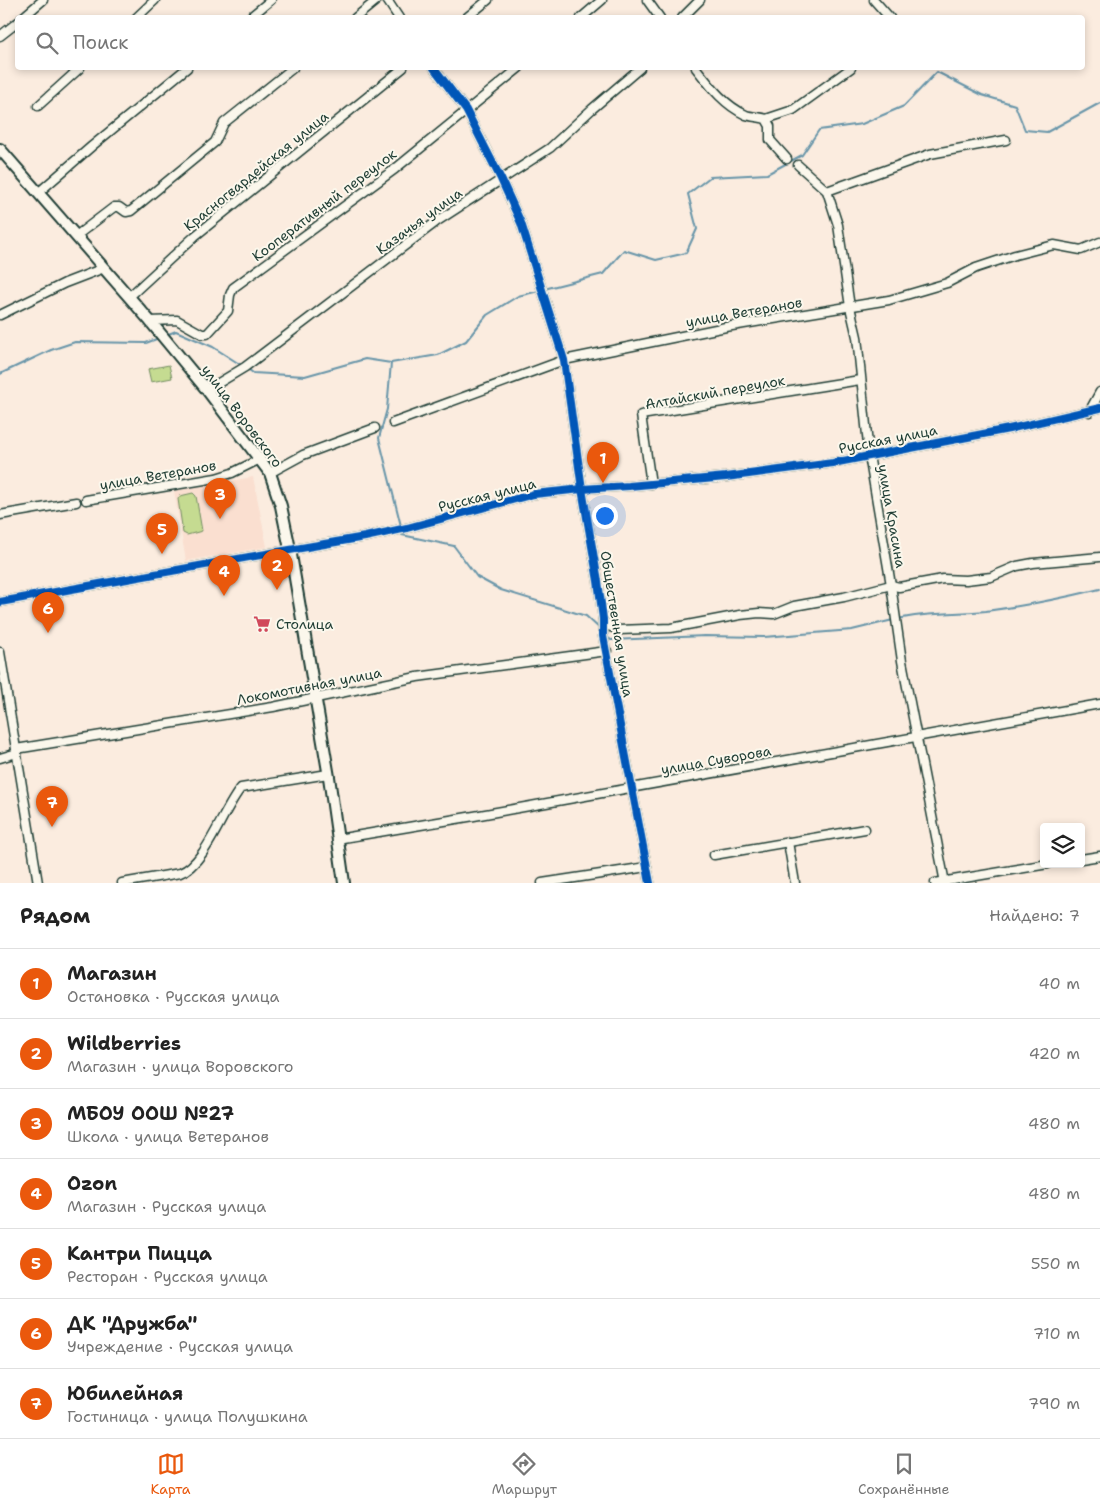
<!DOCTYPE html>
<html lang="ru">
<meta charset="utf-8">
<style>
:root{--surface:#fff;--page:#f2f2f2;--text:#222;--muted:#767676;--line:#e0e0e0;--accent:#ea580c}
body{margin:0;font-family:"Shantell Sans",sans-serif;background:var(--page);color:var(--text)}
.controls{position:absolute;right:15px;bottom:15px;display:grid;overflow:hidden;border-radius:5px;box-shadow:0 2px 8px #0003}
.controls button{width:45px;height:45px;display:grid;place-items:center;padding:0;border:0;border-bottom:1px solid var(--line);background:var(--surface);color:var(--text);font:25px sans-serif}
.you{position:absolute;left:604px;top:515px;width:18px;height:18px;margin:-12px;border:4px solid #fff;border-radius:50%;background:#1a73e8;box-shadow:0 0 0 8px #1a73e833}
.badge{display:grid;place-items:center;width:32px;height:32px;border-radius:50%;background:var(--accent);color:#fff;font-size:16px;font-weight:700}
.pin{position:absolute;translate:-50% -41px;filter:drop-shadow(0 1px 2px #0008)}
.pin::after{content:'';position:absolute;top:26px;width:18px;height:15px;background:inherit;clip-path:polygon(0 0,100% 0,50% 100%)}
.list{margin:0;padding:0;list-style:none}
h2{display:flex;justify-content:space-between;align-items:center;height:65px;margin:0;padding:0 20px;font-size:21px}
h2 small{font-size:16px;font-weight:400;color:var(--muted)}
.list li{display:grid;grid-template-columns:32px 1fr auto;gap:15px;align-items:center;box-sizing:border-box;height:70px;padding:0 20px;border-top:1px solid var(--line)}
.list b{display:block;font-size:19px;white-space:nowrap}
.list p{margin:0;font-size:16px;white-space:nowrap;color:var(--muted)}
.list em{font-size:16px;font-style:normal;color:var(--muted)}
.icon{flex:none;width:28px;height:28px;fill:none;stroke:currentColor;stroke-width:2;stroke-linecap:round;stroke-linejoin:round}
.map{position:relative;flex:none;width:1100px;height:883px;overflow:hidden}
.search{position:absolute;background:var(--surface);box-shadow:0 2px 8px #0003;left:15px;right:15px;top:15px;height:55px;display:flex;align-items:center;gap:12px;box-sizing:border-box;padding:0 18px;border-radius:5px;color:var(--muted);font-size:19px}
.sheet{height:555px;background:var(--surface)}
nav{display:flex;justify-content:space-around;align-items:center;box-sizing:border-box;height:70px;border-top:1px solid var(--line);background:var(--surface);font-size:14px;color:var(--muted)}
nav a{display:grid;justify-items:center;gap:2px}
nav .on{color:var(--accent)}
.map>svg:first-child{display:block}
.built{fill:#fadfd0}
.green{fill:#c5db91;stroke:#728c62}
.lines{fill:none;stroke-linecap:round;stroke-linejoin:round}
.stream{stroke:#6795a9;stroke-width:2}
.minor-casing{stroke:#1f3d34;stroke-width:11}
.major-casing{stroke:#1f3d34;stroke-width:14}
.minor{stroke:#fbf7ec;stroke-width:8}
.major{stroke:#fbf7ec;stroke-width:10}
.cycleway-casing{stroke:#fbf7ec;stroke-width:11}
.cycleway{stroke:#0057b8;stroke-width:8}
.labels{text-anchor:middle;stroke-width:4;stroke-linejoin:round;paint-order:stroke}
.street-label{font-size:14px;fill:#1f3d34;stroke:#fbf7ec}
.poi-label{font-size:14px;fill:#1f3d34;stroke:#fbf7ec;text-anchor:start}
</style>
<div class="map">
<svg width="1100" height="883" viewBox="0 0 1100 883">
<rect width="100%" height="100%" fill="#fbecdf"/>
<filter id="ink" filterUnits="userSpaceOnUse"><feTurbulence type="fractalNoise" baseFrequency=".02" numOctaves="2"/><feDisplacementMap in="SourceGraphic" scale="10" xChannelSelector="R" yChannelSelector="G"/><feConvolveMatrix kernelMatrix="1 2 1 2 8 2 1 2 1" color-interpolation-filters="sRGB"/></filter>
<g filter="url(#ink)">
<polygon class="built" points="253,477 267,547 186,561 174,491"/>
<g class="green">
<polygon points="169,365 172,378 151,382 148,369"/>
<polygon points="193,493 196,496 202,531 187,535 183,533 178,499 180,496"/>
</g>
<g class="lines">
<g class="stream">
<polyline points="544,289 603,274 624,250 656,260 686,253 697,229 688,194 710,177 767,174 802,155 819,130 862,124 904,106 937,72 982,95 1015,105 1025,130 1047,132 1100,103"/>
<polyline points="166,335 176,331 213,347 241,365"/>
<polyline points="391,363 387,409 379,438 401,526"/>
<polyline points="248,369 253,373 305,376 365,359 391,363 438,355 466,341 487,315 518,296 539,291"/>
<polyline points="0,374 51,350 75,342 146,343 159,338"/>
<polyline points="402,531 402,535 454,546 477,577 501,590 586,616 601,630"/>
<path d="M898,619C927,612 956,614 986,611C1024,606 1063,598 1100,589"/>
<polyline points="606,636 611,640 705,636 764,637 852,630 893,620"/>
</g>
<g class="minor-casing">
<g id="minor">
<polyline points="387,0 399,18"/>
<polyline points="647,0 660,18"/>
<polyline points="874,0 890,18"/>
<polyline points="22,18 43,0"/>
<polyline points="136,18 155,0"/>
<polyline points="249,18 271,0"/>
<polyline points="355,18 377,0"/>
<polyline points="466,18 488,0"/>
<polyline points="581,18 602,0"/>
<polyline points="682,18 700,0"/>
<polyline points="0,36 18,22"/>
<polyline points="434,68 466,110 501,179 521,223 564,360 582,489 598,581 603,619 603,636 650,883"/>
<path d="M696,68C710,86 724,105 746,115C752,117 760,117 766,119L770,126V140L787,159"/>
<polyline points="38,106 80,68"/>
<polyline points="766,119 793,110 851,68"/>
<polyline points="798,165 827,191 838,225 850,307 857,337 869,455 891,585 902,661 945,883"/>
<polyline points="827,191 930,154 1006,140"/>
<polyline points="38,193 92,146 187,68"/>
<polyline points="76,236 114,207 119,207 126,212 131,211 215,142 224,123 293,68"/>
<polyline points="129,297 195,236 403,68"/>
<polyline points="0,315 65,283 104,268"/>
<polyline points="150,321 177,320 202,334 207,334 228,311 230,295 233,288 395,169 519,68"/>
<polyline points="207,390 245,367 436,222 550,148 592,109 640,68"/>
<polyline points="1089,412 1100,392"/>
<polyline points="393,423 564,360 726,327 889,300 947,283 976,268 1015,255 1054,245 1081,250 1100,242"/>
<polyline points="270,473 303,455 375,428"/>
<polyline points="651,484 641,415 860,380"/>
<polyline points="86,500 216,478 232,473 260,459"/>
<polyline points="0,515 76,502"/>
<polyline points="0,602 249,557 365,537 407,528 534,494 582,489 629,486 726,477 833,463 1009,429 1100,408"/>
<polyline points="603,619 611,627 619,630 671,628 740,615 759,613 774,614 794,606 844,597 891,585 899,587 943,579 966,580 991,577 1017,566 1033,563 1100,557"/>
<polyline points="0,652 38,883"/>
<polyline points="16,749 273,707 417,677 607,651"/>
<polyline points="0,758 17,753"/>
<polyline points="337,839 474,816 1100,704"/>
<polyline points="788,842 795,883"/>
<polyline points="714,855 865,829"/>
<polyline points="1081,859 1100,856"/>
<path d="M122,883L180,873C206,864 223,809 241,788L328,774"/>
<polyline points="542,883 647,867"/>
<polyline points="935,883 1048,864"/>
</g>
</g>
<g class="major-casing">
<polyline id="major" points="0,149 150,321 207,390 270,473 281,506 290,549 329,777 344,883"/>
</g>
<use href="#minor" class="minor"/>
<use href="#major" class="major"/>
<g class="cycleway-casing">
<g id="cycleway">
<polyline points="434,68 466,110 501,179 521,223 564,360 582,489 598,581 603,619 603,636 650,883"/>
<polyline points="0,602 249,557 365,537 407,528 534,494 582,489 629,486 726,477 833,463 1009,429 1100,408"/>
</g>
</g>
<use href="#cycleway" class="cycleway"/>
</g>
</g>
<defs>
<g id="supermarket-bare" transform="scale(1.35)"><path d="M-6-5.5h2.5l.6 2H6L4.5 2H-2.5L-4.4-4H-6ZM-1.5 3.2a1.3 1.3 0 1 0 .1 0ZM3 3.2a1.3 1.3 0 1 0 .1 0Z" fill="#d1495b" stroke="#fbf7ec" stroke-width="2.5" paint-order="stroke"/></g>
</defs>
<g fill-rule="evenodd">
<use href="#supermarket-bare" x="262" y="624"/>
</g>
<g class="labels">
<g class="street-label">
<text transform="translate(256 171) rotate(-39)" y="5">Красногвардейская улица</text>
<text transform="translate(324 205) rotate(-37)" y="5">Кооперативный переулок</text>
<text transform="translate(419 221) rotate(-36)" y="5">Казачья улица</text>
<text transform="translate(744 312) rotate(-10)" y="5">улица Ветеранов</text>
<text transform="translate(715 392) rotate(-10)" y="5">Алтайский переулок</text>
<text transform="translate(242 416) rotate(53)" y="5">улица Воровского</text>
<text transform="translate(888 439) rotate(-11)" y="5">Русская улица</text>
<text transform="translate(158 475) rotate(-10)" y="5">улица Ветеранов</text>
<text transform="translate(487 495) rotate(-14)" y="5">Русская улица</text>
<text transform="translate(892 516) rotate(80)" y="5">улица Красина</text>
<text transform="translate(617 624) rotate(81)" y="5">Общественная улица</text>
<text transform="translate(309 686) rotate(-11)" y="5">Локомотивная улица</text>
<text transform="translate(716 760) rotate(-10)" y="5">улица Суворова</text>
</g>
<g class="poi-label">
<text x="276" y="629">Столица</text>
</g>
</g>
</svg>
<div class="controls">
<button><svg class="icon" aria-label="layers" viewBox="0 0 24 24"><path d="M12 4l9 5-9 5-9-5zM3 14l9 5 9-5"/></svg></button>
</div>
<div class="you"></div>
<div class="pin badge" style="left:603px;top:483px">1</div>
<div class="pin badge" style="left:277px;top:590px">2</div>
<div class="pin badge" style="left:220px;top:519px">3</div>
<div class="pin badge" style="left:224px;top:596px">4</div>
<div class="pin badge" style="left:162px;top:554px">5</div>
<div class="pin badge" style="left:48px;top:633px">6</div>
<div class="pin badge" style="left:52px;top:827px">7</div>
<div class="search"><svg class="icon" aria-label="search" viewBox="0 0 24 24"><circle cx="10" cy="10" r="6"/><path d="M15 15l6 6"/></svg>Поиск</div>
</div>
<section class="sheet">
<h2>Рядом<small>Найдено: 7</small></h2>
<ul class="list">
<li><span class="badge">1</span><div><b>Магазин</b><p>Остановка · Русская улица</p></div><em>40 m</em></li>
<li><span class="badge">2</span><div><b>Wildberries</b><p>Магазин · улица Воровского</p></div><em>420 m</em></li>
<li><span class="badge">3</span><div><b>МБОУ ООШ №27</b><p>Школа · улица Ветеранов</p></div><em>480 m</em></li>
<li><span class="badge">4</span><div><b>Ozon</b><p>Магазин · Русская улица</p></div><em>480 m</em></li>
<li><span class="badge">5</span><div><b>Кантри Пицца</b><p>Ресторан · Русская улица</p></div><em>550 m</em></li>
<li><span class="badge">6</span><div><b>ДК &quot;Дружба&quot;</b><p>Учреждение · Русская улица</p></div><em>710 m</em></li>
<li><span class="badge">7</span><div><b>Юбилейная</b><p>Гостиница · улица Полушкина</p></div><em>790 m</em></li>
</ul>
</section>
<nav>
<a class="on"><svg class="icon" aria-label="map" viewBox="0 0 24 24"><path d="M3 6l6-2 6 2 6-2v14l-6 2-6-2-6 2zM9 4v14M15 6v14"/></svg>Карта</a>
<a><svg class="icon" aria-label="directions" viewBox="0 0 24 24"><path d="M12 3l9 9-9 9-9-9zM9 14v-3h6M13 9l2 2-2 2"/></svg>Маршрут</a>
<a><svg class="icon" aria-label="saved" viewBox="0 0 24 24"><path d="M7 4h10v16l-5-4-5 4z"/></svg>Сохранённые</a>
</nav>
